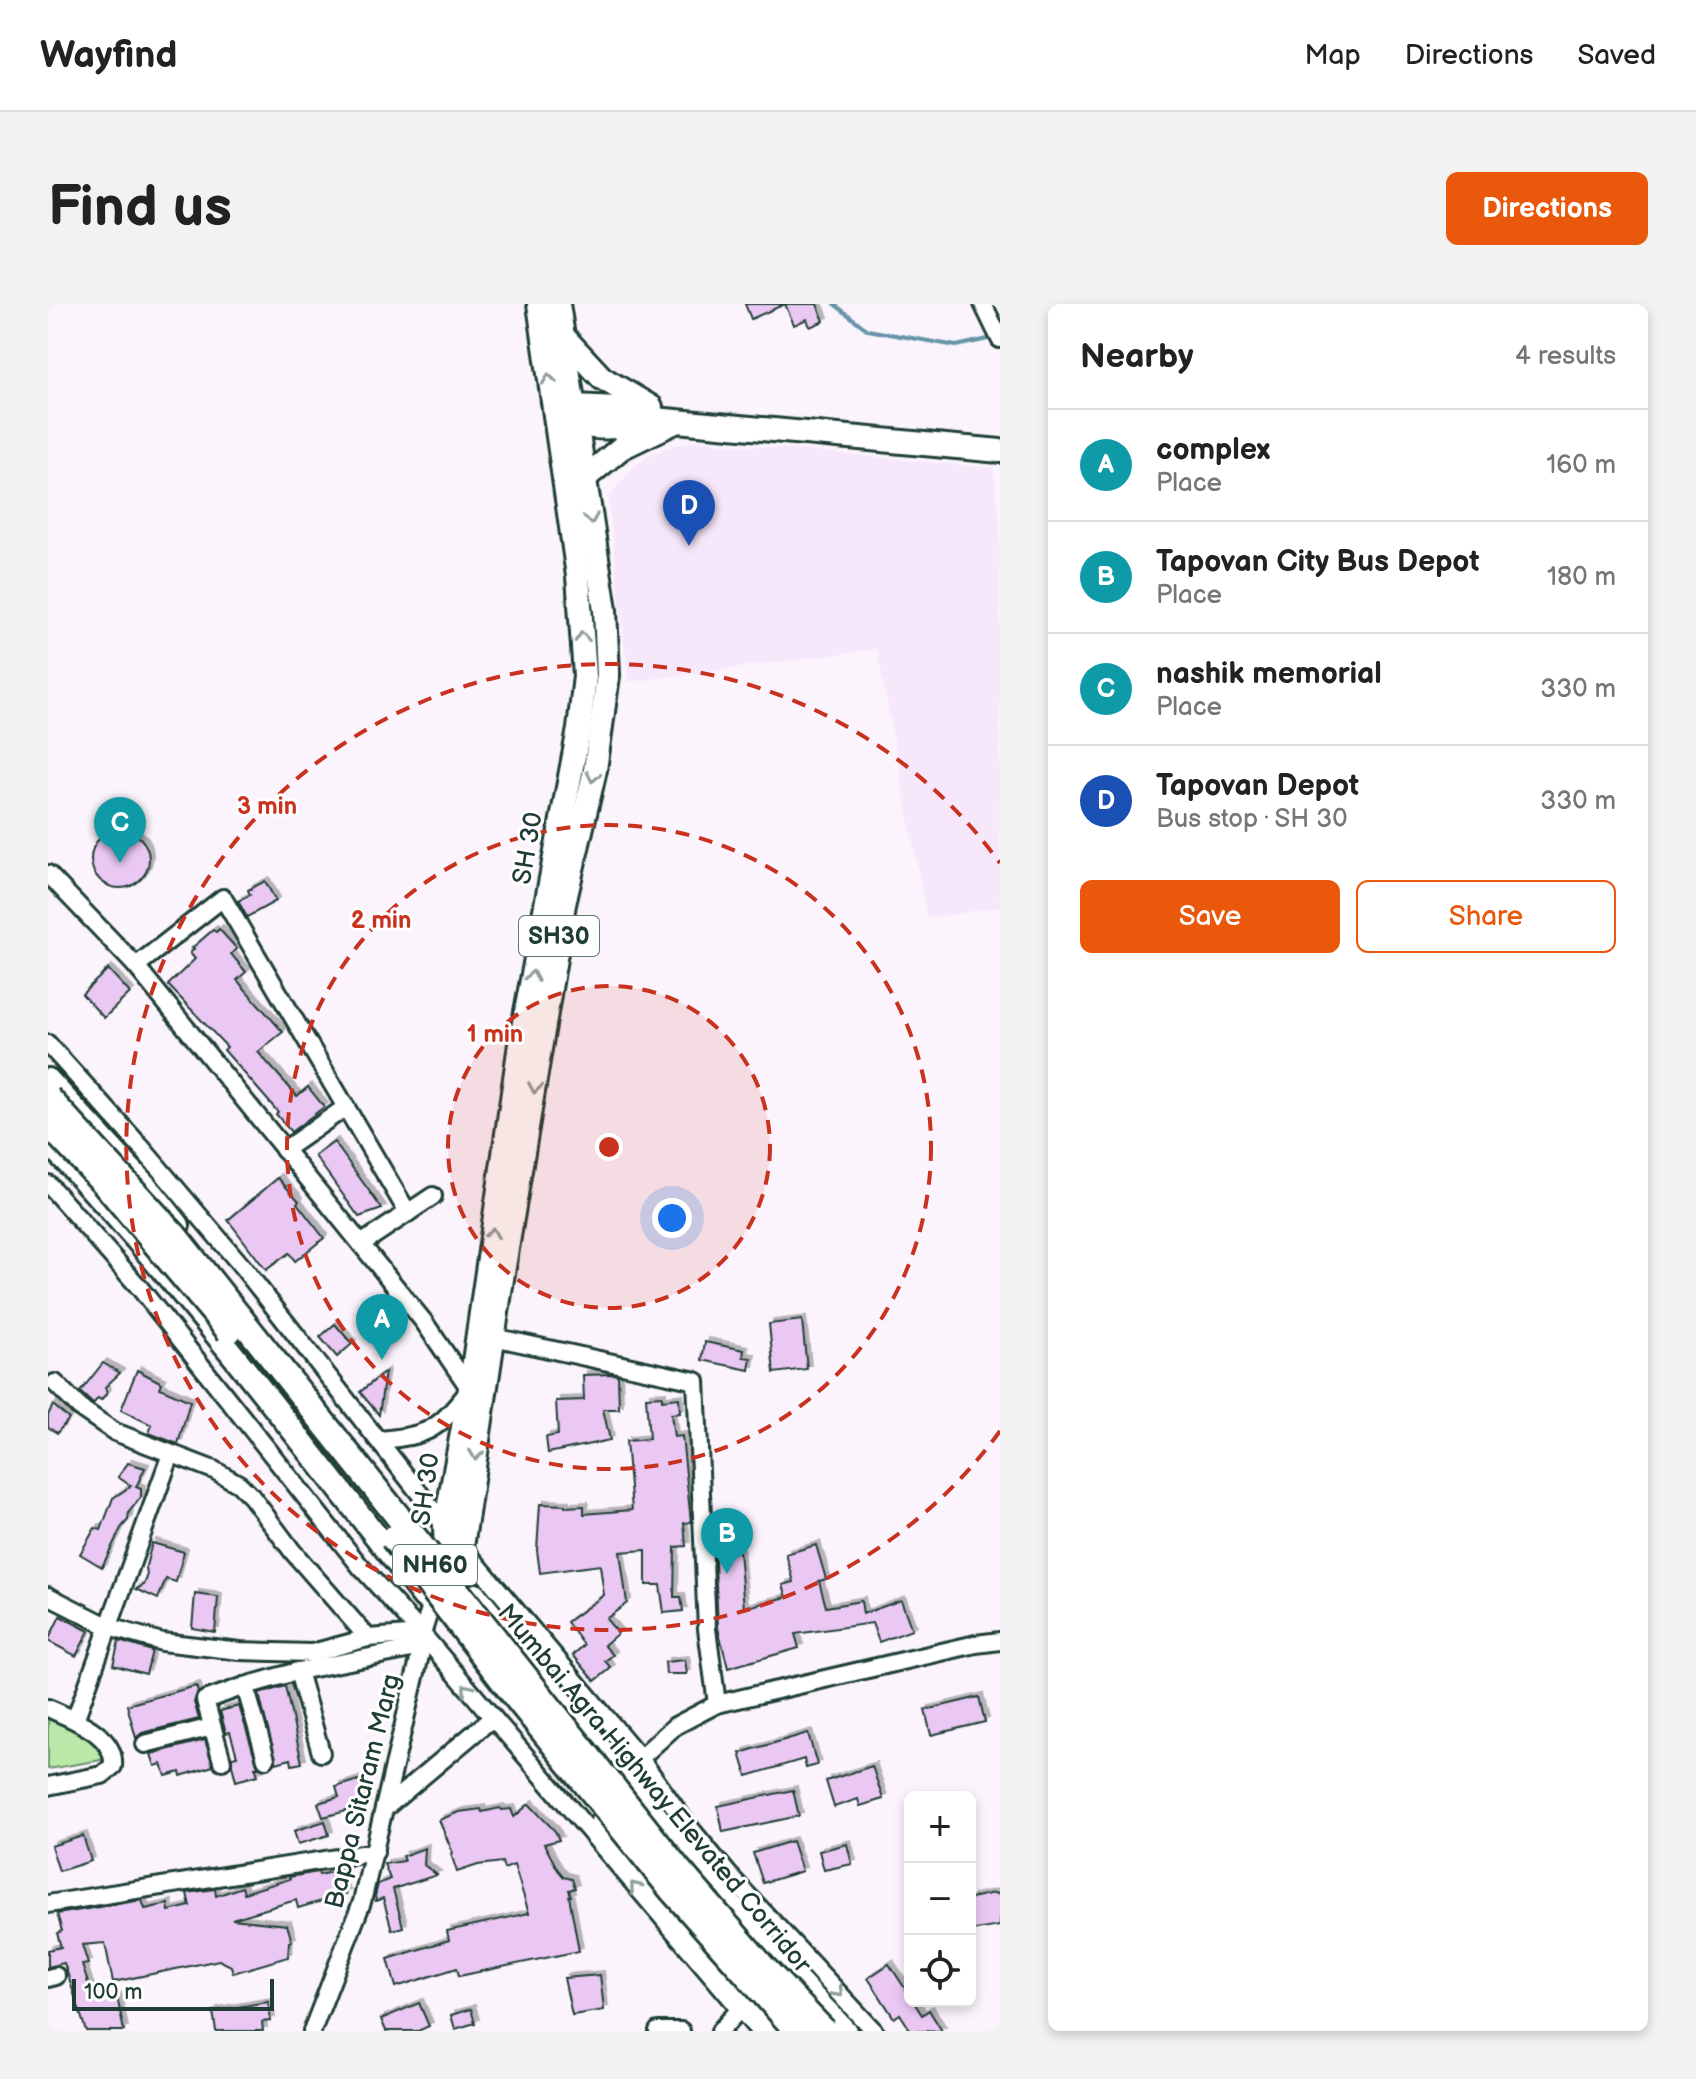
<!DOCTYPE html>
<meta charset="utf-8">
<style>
:root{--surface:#fff;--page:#f2f2f2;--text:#222;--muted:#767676;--line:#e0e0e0;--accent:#ea580c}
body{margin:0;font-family:"Balsamiq Sans",sans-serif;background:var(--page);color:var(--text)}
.controls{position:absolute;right:24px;bottom:24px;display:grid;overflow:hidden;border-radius:12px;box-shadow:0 4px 12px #0003}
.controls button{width:72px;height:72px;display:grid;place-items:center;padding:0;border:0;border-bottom:2px solid var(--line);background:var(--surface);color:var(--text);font:40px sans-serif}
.scale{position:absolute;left:24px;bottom:20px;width:202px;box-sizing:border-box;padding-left:8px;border:4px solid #1f3d34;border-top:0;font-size:22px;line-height:28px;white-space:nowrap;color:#1f3d34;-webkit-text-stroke:6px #fff;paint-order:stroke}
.you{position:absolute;left:624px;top:914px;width:28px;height:28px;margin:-20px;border:6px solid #fff;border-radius:50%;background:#1a73e8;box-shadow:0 0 0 12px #1a73e833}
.badge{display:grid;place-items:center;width:52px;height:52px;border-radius:50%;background:var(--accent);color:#fff;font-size:26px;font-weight:700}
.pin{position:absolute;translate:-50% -66px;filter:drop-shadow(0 2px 4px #0008)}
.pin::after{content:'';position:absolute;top:42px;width:28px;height:24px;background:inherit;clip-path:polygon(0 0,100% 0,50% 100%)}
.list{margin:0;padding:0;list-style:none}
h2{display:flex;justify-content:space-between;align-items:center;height:104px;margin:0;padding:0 32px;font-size:34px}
h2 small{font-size:26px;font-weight:400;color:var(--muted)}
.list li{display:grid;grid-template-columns:52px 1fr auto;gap:24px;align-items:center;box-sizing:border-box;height:112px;padding:0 32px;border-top:2px solid var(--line)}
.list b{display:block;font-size:30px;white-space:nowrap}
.list p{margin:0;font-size:26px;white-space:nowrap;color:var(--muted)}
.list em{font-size:26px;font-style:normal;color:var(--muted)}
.actions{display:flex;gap:16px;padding:24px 32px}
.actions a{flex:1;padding:18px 0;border:2px solid var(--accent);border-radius:12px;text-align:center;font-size:28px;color:var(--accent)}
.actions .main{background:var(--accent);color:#fff}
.icon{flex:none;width:44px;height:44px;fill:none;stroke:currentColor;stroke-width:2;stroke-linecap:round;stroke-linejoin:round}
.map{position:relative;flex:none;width:952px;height:1727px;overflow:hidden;border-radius:12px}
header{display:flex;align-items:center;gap:48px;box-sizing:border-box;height:112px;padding:0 40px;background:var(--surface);border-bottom:2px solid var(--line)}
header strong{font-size:38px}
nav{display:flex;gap:44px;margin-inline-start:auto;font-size:28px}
.intro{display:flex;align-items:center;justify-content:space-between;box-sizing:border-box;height:192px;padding:0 48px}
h1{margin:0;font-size:56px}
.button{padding:20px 36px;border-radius:12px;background:var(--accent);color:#fff;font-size:28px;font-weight:700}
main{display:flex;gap:48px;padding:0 48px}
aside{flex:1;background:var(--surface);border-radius:12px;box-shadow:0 4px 12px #0003}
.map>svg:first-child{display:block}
.built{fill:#f6e7fa}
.green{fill:#b9e8a8;stroke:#6c926e;stroke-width:2}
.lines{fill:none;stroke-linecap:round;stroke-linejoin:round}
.stream{stroke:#6595a7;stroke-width:4}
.building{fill:#eac8f3;stroke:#1f3d34;stroke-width:2;filter:url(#shadow)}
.minor-casing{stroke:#1f3d34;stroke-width:22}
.major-casing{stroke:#1f3d34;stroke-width:28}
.minor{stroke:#fff;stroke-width:16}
.major{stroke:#fff;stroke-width:22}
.highway-bridge-casing{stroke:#1f3d34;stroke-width:30;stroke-linecap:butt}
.highway-bridge{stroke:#fff;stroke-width:24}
.oneway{stroke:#8f9e9a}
.ring{fill:none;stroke:#c8321e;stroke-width:4;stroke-dasharray:14 10}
.labels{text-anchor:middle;stroke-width:6;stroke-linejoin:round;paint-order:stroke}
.shield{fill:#fff;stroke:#627771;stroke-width:2}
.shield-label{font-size:24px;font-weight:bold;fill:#1f3d34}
.street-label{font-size:26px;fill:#1f3d34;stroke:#fff}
.centre{fill:#c8321e;stroke:#fff;stroke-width:4}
.ring-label{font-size:24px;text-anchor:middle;font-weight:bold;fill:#c8321e;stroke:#fff;stroke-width:6;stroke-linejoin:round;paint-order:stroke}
</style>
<header>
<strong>Wayfind</strong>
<nav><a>Map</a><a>Directions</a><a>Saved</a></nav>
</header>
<div class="intro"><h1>Find us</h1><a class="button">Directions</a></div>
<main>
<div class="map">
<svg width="952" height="1727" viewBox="0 0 952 1727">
<defs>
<filter id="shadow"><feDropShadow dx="4" dy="-4" stdDeviation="0" flood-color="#0004"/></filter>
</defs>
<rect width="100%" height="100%" fill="#fbf4fd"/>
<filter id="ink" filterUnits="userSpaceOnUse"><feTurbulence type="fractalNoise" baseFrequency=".0125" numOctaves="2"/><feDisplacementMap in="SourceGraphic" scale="16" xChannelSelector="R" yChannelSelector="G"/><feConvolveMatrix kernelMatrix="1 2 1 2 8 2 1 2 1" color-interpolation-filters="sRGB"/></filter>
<g filter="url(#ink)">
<polygon class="built" points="652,137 945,164 952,218 952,603 879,614 829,345 581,378 560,194 585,164 606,148 631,140"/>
<polygon class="green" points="0,1413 49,1435 56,1449 53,1456 0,1465"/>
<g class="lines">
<polyline class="stream" points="786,0 820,26 908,42 945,34"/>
</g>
<g class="building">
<polygon points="697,0 769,0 776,17 762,23 759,15 746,21 737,0 703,15"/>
<circle cx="72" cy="555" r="29"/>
<polygon points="217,577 228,597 199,613 190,597 202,591 200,586"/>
<polygon points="171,625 189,645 183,650 198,668 189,676 235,728 210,748 249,792 260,783 276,803 243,828 228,810 230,808 176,746 179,743 120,681 147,655 142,649 146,645 144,644 165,626 168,628"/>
<polygon points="60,665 82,689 56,714 34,690"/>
<polygon points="286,838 334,905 311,913 267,852"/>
<polygon points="230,874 251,897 249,899 276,934 247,957 241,949 218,966 180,916"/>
<polygon points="754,1016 759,1065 726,1069 721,1020"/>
<polygon points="287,1020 304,1040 289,1053 272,1033"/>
<polygon points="657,1038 696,1046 695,1053 703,1054 701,1066 654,1056"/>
<polygon points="55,1059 72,1069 57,1083 59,1089 53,1096 50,1094 45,1100 32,1088"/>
<polygon points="89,1066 114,1079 112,1084 142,1097 130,1140 101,1129 104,1121 73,1106"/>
<polygon points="337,1068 331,1111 312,1088"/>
<polygon points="565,1070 570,1071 571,1105 555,1105 562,1136 500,1149 498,1133 510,1131 508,1097 536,1096 535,1071"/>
<polygon points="614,1092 614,1096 631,1094 632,1109 623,1110 626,1133 634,1132 643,1218 636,1219 638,1242 627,1243 626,1293 633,1293 635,1307 616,1309 612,1281 598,1281 598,1246 572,1248 579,1299 558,1315 570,1329 556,1341 565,1351 557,1357 563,1364 547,1377 525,1351 536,1341 519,1318 556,1291 552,1261 492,1269 489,1246 492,1200 517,1201 517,1203 536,1202 536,1210 584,1206 578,1137 601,1135 598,1093"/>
<polygon points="5,1101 21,1115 9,1129 0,1123 0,1111"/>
<polygon points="80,1159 97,1164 88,1183 93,1185 93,1193 81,1208 80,1216 73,1224 54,1263 32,1250 47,1224 53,1226 65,1194 83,1182 70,1173"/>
<polygon points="690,1236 696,1304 739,1293 735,1281 746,1278 738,1250 768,1241 778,1275 771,1277 778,1303 813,1297 815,1310 853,1296 864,1326 831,1338 824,1319 747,1330 751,1344 680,1364 670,1324 666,1237"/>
<polygon points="104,1239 136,1248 128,1278 118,1275 110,1295 88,1285 96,1281 99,1273 98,1262"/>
<polygon points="147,1290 170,1293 167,1328 144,1324"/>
<polygon points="12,1312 41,1327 28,1352 0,1337"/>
<polygon points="71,1337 104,1347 98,1370 65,1361"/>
<polygon points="637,1356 639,1370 618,1370 617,1358"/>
<polygon points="148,1382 150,1388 146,1398 151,1415 94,1429 88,1434 79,1401"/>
<polygon points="237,1382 254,1459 244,1461 243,1455 228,1459 211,1390"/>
<polygon points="931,1393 937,1418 883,1431 877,1406"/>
<polygon points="191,1402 210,1463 207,1463 210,1471 188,1477 184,1461 184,1453 189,1452 182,1428 178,1429 172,1407"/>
<polygon points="760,1429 769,1461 758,1464 756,1455 699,1472 692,1449"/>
<polygon points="157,1436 165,1462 133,1472 132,1468 118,1472 114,1460 107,1462 103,1450"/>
<polygon points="824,1462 835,1495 812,1502 810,1495 786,1503 778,1477"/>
<polygon points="310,1476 318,1502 275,1513 270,1499 291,1493 288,1483"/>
<polygon points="745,1486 751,1512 675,1528 670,1502"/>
<polygon points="481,1500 507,1527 511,1536 496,1540 510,1566 516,1573 524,1575 527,1584 521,1586 523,1592 521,1592 531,1647 411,1672 409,1664 348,1683 340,1655 401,1636 399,1627 481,1609 466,1561 456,1565 454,1558 430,1561 409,1568 403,1550 405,1549 391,1516 411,1508 433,1505 434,1508 452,1504 454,1506 463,1505 466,1513"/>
<polygon points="277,1517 281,1531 250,1540 246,1527"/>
<polygon points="35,1532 43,1557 11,1567 3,1542"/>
<polygon points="744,1537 754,1567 715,1579 705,1549"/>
<polygon points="799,1540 804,1560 776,1566 771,1547"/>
<polygon points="377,1544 376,1561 389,1571 345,1585 355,1623 344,1626 335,1594 328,1597 327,1592 330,1580 342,1575 336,1560 356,1557 354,1552"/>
<polygon points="291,1566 298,1590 250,1604 248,1596 184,1615 239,1621 244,1637 241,1638 240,1653 185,1669 183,1662 171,1656 65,1678 57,1639 34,1641 40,1660 34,1661 46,1697 69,1692 76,1727 38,1727 16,1659 0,1663 0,1646 13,1643 9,1629 14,1627 9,1610 94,1596 97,1605 120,1600 121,1607 142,1602 139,1589 167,1585 168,1592 194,1583 196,1589 242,1575 241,1573 270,1568 271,1571"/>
<polygon points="946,1589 952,1591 952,1622 922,1627 922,1594"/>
<polygon points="841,1660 862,1692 862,1697 865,1697 874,1711 881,1706 894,1727 863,1727 852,1710 846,1714 820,1674"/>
<polygon points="552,1671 556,1706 524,1711 516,1674"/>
<polygon points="220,1698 223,1717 214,1718 215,1727 168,1727 165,1707"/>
<polygon points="371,1699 381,1722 370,1727 338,1727 333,1715"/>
<polygon points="423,1705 427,1719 407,1725 403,1711"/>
</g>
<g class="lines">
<g class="minor-casing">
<g id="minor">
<polyline points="935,0 952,35"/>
<polyline points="0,570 88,662 376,1018 422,1085"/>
<polyline points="88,662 175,594 360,909"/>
<polyline points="0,740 93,843 193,961 401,1227 592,1454 638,1519 681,1571 826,1727"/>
<polyline points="236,846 298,803"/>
<polyline points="0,880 91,983 312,1262 374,1330 711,1727"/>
<polyline points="313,940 385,892"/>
<polyline points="445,1033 648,1077 659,1325 669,1400"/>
<polyline points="7,1079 32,1104 67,1128 166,1166 191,1180 203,1192 245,1248 320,1334"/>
<path d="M332,1136C382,1131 388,1127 420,1088"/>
<polyline points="0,1292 61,1323 114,1338 192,1347 264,1349 320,1334 374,1330"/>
<polyline points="250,1367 273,1449"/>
<path d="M0,1404C24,1415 68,1430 65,1462L54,1471L0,1482"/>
<polyline points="27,1416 123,1150"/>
<polyline points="97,1440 164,1423"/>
<polyline points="592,1454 627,1422 669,1400 928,1340 952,1337"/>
<polyline points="218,1455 197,1382 250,1367 374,1343"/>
<polyline points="174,1457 157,1396 197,1382"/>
<polyline points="337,1504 443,1415"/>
<polyline points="0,1600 327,1548"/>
<polyline points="0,1674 8,1672"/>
<polyline points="264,1727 314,1598 374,1343 374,1330 389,1283"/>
<polyline points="610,1727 633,1727"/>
<polyline points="672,1727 691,1706"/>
</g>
</g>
<g class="major-casing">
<g id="major">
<polyline points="515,32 554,74 603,103"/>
<polyline points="514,106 526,102 592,105 607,115 952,147"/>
<path d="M519,116C539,127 585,125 606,115"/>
<polyline points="537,174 573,144 627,118"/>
<polyline points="0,776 106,891 130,921"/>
<path d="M0,838C136,980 254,1139 376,1293"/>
<polyline points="398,1255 414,1243 454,975 516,600 547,466 560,371 557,306 510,0"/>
<polyline points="398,1255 397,1222 422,1085 472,740 531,425 537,372 530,272 491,0"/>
<path d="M427,1291C549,1439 665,1589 797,1727"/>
<polyline points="554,1518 648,1637 732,1727"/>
</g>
</g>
<use href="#minor" class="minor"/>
<use href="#major" class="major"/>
<g class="highway-bridge-casing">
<g id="highway-bridge">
<polyline points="0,794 127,932 630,1565 716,1664 776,1727"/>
<polyline points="0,820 58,881 181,1027"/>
<polyline points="345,1234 466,1391 623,1585 749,1727"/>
</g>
</g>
<use href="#highway-bridge" class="highway-bridge"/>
</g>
<defs><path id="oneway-chevron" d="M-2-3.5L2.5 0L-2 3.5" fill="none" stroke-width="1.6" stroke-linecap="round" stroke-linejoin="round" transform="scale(2)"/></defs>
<g class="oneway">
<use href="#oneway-chevron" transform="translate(501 75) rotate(-98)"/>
<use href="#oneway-chevron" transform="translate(543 215) rotate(81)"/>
<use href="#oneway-chevron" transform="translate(534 333) rotate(-94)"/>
<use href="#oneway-chevron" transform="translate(545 473) rotate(102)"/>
<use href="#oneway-chevron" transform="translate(484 672) rotate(-80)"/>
<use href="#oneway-chevron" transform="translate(487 784) rotate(99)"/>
<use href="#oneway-chevron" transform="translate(444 929) rotate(-82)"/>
<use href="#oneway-chevron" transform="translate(428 1151) rotate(98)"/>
<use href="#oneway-chevron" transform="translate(419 1385) rotate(-129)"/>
<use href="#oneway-chevron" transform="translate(587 1583) rotate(-130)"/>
<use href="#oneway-chevron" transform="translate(790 1688) rotate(47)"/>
</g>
</g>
<circle cx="561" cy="843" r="161" fill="#c8321e" fill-opacity=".12"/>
<g class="ring">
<circle cx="561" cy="843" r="161"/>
<circle cx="561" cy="843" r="322"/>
<path d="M952 1127A483 483 0 1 1 952 559"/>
</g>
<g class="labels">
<g class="shield">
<rect x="471" y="612" width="80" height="40" rx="6"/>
<rect x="345" y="1241" width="84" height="40" rx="6"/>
</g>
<g class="shield-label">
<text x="511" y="640">SH30</text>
<text x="387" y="1269">NH60</text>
</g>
<g class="street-label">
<text transform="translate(479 544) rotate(-80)" y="9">SH 30</text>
<text transform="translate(377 1185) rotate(-82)" y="9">SH 30</text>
<text transform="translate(607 1484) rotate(50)" y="9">Mumbai Agra Highway Elevated Corridor</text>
<text transform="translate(314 1487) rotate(-76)" y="9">Bappa Sitaram Marg</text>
</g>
</g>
<circle cx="561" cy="843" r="12" class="centre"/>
<g class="ring-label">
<text x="219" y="510">3 min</text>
<text x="333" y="624">2 min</text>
<text x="447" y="738">1 min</text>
</g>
</svg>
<div class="controls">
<button>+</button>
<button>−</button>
<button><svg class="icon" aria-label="locate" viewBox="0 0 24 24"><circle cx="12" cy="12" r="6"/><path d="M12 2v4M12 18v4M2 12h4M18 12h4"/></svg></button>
</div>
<div class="scale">100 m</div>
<div class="you"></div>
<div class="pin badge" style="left:334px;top:1056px;background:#0f9aa8">A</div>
<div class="pin badge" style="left:679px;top:1270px;background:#0f9aa8">B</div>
<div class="pin badge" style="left:72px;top:559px;background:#0f9aa8">C</div>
<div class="pin badge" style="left:641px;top:242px;background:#1a4fb4">D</div>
</div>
<aside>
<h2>Nearby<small>4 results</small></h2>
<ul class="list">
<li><span class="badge" style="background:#0f9aa8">A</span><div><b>complex</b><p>Place</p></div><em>160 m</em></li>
<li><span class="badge" style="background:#0f9aa8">B</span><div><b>Tapovan City Bus Depot</b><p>Place</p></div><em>180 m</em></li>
<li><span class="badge" style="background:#0f9aa8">C</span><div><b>nashik memorial</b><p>Place</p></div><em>330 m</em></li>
<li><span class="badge" style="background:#1a4fb4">D</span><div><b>Tapovan Depot</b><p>Bus stop · SH 30</p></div><em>330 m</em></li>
</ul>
<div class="actions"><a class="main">Save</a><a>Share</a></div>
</aside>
</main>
